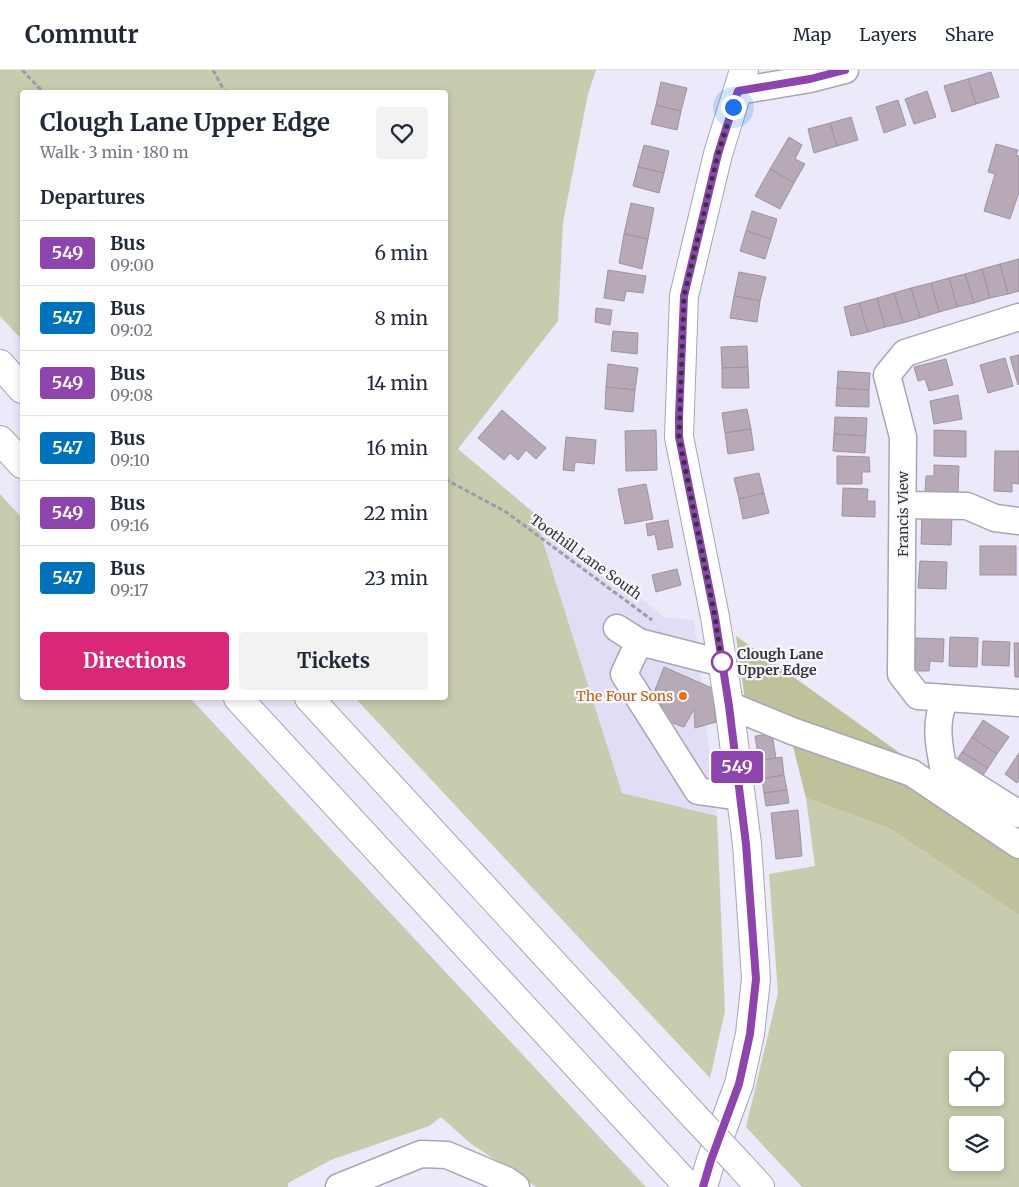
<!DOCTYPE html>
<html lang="en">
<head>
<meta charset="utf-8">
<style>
	:root { --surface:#fff; --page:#f2f2f3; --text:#1f2937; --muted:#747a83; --line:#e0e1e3; --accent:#db2777 }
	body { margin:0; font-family:Merriweather,serif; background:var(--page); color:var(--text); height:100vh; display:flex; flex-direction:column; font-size:19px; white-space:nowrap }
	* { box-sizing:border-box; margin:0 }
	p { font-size:16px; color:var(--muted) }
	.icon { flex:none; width:28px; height:28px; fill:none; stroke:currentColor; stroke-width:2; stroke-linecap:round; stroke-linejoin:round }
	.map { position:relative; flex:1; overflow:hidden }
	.details { position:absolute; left:20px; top:20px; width:428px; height:610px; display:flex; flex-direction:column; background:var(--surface); border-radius:5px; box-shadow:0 2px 8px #0003 }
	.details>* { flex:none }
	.badge { padding:0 10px; border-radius:4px; font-size:18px; line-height:32px }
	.controls { position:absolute; left:949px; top:981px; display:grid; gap:10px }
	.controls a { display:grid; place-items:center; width:55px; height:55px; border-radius:5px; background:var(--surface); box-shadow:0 2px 8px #0003; font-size:25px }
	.you { position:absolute; width:25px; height:25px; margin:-12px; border:4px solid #fff; border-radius:50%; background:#1a73e8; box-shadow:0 0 0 8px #1a73e833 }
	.map>.badge { position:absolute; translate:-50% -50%; box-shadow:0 0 0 2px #fff }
	h2 { padding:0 20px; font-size:19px; line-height:45px }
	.round { display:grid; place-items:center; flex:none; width:52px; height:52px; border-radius:5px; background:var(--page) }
	.overview { display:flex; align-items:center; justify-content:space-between; height:85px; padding:0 20px }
	h1 { font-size:24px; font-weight:700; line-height:38px }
	.action { display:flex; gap:10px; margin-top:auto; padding:10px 20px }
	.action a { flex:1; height:58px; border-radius:5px; background:var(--accent); color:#fff; font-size:20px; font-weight:700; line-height:58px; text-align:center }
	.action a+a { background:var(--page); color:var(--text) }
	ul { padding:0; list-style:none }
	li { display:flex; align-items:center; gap:15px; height:65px; padding:0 20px; border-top:1px solid var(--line) }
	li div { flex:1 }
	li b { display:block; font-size:19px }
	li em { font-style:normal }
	li .badge { min-width:55px; font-weight:700; text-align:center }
	header { display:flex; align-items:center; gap:30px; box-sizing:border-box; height:70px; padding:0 25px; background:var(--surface); border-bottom:1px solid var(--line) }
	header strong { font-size:24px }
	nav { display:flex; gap:28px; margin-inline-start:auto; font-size:18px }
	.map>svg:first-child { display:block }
</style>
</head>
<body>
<header>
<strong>Commutr</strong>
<nav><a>Map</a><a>Layers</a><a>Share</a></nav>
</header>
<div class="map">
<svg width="1019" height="1117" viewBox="0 0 1019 1117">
	<rect width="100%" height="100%" fill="#ebe9fa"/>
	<path fill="#e0ddf4" d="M534,443L664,547L694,550L717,746L622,723Z"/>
	<g fill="#c9cbaf" fill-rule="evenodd">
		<path d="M0,0H596L588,24L563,152L558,251L458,379L534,443L622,723L717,746L725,941L710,1008L355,628H445V22H22V270L0,246Z"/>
		<path d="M0,424L22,448V628H190L646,1117H536L470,1073L441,1047L429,1056L331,1090L288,1113V1117H0Z"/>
		<path d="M806,728L889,758L1019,845V1117H802L746,1057L778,923L769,804L815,796ZM958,990H995V1028H958ZM958,1055H995V1092H958Z"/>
	</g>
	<g fill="#bfc19b">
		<path d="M736,566L925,701L746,637Z"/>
		<path d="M792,672L909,715L1019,790V845L889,758L806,728Z"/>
	</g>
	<g fill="#b7aab6" stroke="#9f939e">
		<path d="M991,2L999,27L976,34L968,9Z"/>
		<path d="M968,9L976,34L952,42L944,16Z"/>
		<path d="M661,12L687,18L681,41L656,35Z"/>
		<path d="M927,21L936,47L914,54L905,29Z"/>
		<path d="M898,30L906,55L884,63L876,37Z"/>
		<path d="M656,35L681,41L677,60L651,54Z"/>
		<path d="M851,47L858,70L837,76L830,53Z"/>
		<path d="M830,53L837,76L814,83L808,59Z"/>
		<path d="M789,67L802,75L795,89L805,94L794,113L770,99Z"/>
		<path d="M996,74L1018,80L1016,85L1019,86V122L1010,149L984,141L995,104L988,102Z"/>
		<path d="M644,75L669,81L664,103L638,97Z"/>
		<path d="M638,97L664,103L659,123L633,116Z"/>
		<path d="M770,99L794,113L780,139L755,126Z"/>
		<path d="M631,133L654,138L648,169L624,164Z"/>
		<path d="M752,141L777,149L771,169L746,161Z"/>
		<path d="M746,161L771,169L765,189L740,181Z"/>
		<path d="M624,164L648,169L642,199L619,193Z"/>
		<path d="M1019,189V221L1008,224L1000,194Z"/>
		<path d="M1000,194L1008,224L990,228L982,199Z"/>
		<path d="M982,199L990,228L974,233L965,204Z"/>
		<path d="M608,200L646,206L643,223L626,221L624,231L604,228Z"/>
		<path d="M739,202L766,207L760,231L734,226Z"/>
		<path d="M965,204L974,233L957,237L949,208Z"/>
		<path d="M949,208L957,237L939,242L931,213Z"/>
		<path d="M931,213L939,242L920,248L911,218Z"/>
		<path d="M911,218L920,248L903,253L894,223Z"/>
		<path d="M894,223L903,253L885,257L877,228Z"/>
		<path d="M734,226L760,231L757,252L730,248Z"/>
		<path d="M877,228L885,257L868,262L859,233Z"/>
		<path d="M859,233L868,262L851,266L844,237Z"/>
		<path d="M596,238L612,240L610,255L595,252Z"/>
		<path d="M613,261L638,263L637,284L611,281Z"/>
		<path d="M747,276L748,297L722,298L721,277Z"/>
		<path d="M1019,285V314L1018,315L1010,287Z"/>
		<path d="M1005,288L1013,316L988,323L980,295Z"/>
		<path d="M946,289L953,315L929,321L925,309L918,311L914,297Z"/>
		<path d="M608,294L638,298L635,320L606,317Z"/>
		<path d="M748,297L749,318H722V298Z"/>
		<path d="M838,301L870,303L869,320L837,318Z"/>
		<path d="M606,317L635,320L633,342L605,339Z"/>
		<path d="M837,318L869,320V337L836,336Z"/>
		<path d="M958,325L962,349L934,354L930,331Z"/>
		<path d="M747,339L751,359L725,363L722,343Z"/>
		<path d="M502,340L546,378L536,389L526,380L518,390L510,383L504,390L478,368Z"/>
		<path d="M835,347L867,348L866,366L834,364Z"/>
		<path d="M751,359L754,380L728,384L725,363Z"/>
		<path d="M656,360L657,400L626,401L625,361Z"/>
		<path d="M934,360L966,361V387L934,386Z"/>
		<path d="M834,364L866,366L865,383L833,381Z"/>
		<path d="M566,367L596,370L594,394L575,392L574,401L563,400Z"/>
		<path d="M995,381H1019V414L1012,413V422L994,421Z"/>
		<path d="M837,386L869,387L870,402H862V414H837Z"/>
		<path d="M934,395L959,396L958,423L925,422L926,406H934Z"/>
		<path d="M759,403L764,423L739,429L734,408Z"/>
		<path d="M646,414L653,449L625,454L618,419Z"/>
		<path d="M843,418L868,419L867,431H875V447L842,446Z"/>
		<path d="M764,423L769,443L743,449L739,429Z"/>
		<path d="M922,443L952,445L951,475L921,474Z"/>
		<path d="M668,450L673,477L658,480L655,464L648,466L646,454Z"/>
		<rect x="980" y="476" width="36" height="29"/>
		<path d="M920,491L947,492L946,519L918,518Z"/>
		<path d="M677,499L681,515L656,522L652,505Z"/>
		<path d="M950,567L978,568L977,597L949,596Z"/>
		<path d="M916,568L944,569L943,592L930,591L929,601H915Z"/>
		<path d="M983,571L1010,572L1009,596L982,595Z"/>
		<path d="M1014,573H1019V607H1015Z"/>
		<path d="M664,597L712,618L716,652L695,658L694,639L684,657L658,648L662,635L650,633Z"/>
		<path d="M983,650L1009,667L997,684L972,667Z"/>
		<path d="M772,664L776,688L759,691L755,666Z"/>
		<path d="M972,667L997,684L988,698L962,682Z"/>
		<path d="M962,682L988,698L979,711L953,695Z"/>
		<path d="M1019,683V710L1017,713L1005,704Z"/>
		<path d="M782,687L784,705L762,709L759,691Z"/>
		<path d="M784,705L787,720L764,723L762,709Z"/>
		<path d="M787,720L789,733L766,736L764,723Z"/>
		<path d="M798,740L802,786L776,789L771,743Z"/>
	</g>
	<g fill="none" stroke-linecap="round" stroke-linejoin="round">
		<defs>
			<g id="minor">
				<path d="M738,21L810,9L845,0"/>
				<path d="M1019,247L905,283L887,305L903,367L901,604L918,626L1019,633"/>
				<path d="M903,435L967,436L995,448L1019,451"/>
				<path d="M617,558L639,572"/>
				<path d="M722,593L639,572L624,604L698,721L740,727"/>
				<path d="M945,628C935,652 938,671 943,696L1019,744"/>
				<path d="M729,635L792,661L912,703L1019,775"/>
				<path d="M339,1117L421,1084L447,1085L506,1110L516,1117"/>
			</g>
			<path id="major" d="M703,1117L711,1090L739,1014L750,964L756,909L747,774L729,635L715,547L679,367L684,226L718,84L744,0"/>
			<g id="highway">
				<path d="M0,294L22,319"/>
				<path d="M0,370L22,394"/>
				<path d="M238,628L689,1117"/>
				<path d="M309,628L694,1046"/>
				<path d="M740,1095L760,1117"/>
			</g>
		</defs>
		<use href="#minor" stroke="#a8a6b5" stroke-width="29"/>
		<use href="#major" stroke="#a8a6b5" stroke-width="30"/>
		<use href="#highway" stroke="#a8a6b5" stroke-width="30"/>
		<g stroke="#9d9ca8" stroke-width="3" stroke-dasharray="5 2.5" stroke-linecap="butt">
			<path d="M22,0L43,22"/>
			<path d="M213,0L225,22"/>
			<path d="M445,409L506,442L652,550"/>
		</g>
		<use href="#minor" stroke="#fff" stroke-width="26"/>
		<use href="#major" stroke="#fff" stroke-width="28"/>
		<use href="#highway" stroke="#fff" stroke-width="28"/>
		<defs>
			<path id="highway-bridge" d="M694,1046L740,1095"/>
		</defs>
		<use href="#highway-bridge" stroke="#a8a6b5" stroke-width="30" stroke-linecap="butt"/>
		<use href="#highway-bridge" stroke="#fff" stroke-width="28"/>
	</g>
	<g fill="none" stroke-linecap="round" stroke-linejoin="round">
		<defs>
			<path id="line" d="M703,1117L711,1090L739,1014L750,964L756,909L746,774L729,636L715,547L679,367V347L684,226L718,84L738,21L810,9L845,0"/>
		</defs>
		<use href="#line" stroke="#fff" stroke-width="11"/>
		<use href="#line" stroke="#8e44ad" stroke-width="8"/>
		<path stroke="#35343a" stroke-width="5" stroke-dasharray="0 9" d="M722,592V594L715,547L679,367L684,226L718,84L733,37"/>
	</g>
	<circle fill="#fff" stroke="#8e44ad" stroke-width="2.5" cx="722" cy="592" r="10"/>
	<circle fill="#e8710a" stroke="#f9f8ff" stroke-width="2" cx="683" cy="626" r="5"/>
	<g text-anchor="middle" stroke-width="4.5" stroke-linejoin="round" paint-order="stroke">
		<g font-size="14" fill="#35343a" stroke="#f9f8ff">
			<text transform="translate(903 444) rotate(-90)" y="5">Francis View</text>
			<text transform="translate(586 487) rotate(36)" y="5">Toothill Lane South</text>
		</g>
		<g font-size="14" font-weight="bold" fill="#35343a" stroke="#f9f8ff" text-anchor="start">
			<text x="737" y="589">Clough Lane<tspan x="737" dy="16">Upper Edge</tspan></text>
		</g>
		<g font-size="14" fill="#c56008" stroke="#f9f8ff" text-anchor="end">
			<text x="673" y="631">The Four Sons</text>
		</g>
	</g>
</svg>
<div class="controls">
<a><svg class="icon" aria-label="locate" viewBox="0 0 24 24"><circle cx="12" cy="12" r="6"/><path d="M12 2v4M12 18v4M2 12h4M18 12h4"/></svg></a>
<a><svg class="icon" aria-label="layers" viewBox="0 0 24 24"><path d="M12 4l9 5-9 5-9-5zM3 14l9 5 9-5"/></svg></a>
</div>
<div class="you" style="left:733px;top:37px"></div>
<b class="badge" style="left:737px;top:697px;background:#8e44ad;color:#fff">549</b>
<section class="details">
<div class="overview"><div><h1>Clough Lane Upper Edge</h1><p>Walk · 3 min · 180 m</p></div><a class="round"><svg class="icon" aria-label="heart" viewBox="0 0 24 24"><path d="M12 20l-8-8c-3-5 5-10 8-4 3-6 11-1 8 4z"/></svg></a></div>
<h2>Departures</h2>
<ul>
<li><span class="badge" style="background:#8e44ad;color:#fff">549</span><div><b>Bus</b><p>09:00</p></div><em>6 min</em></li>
<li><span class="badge" style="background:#0072bc;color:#fff">547</span><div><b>Bus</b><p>09:02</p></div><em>8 min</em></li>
<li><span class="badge" style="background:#8e44ad;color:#fff">549</span><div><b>Bus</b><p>09:08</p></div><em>14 min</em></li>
<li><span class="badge" style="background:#0072bc;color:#fff">547</span><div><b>Bus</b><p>09:10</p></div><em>16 min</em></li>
<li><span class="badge" style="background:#8e44ad;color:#fff">549</span><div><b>Bus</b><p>09:16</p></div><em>22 min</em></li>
<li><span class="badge" style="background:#0072bc;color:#fff">547</span><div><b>Bus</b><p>09:17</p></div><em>23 min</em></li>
</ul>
<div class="action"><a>Directions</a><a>Tickets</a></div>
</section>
</div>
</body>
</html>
